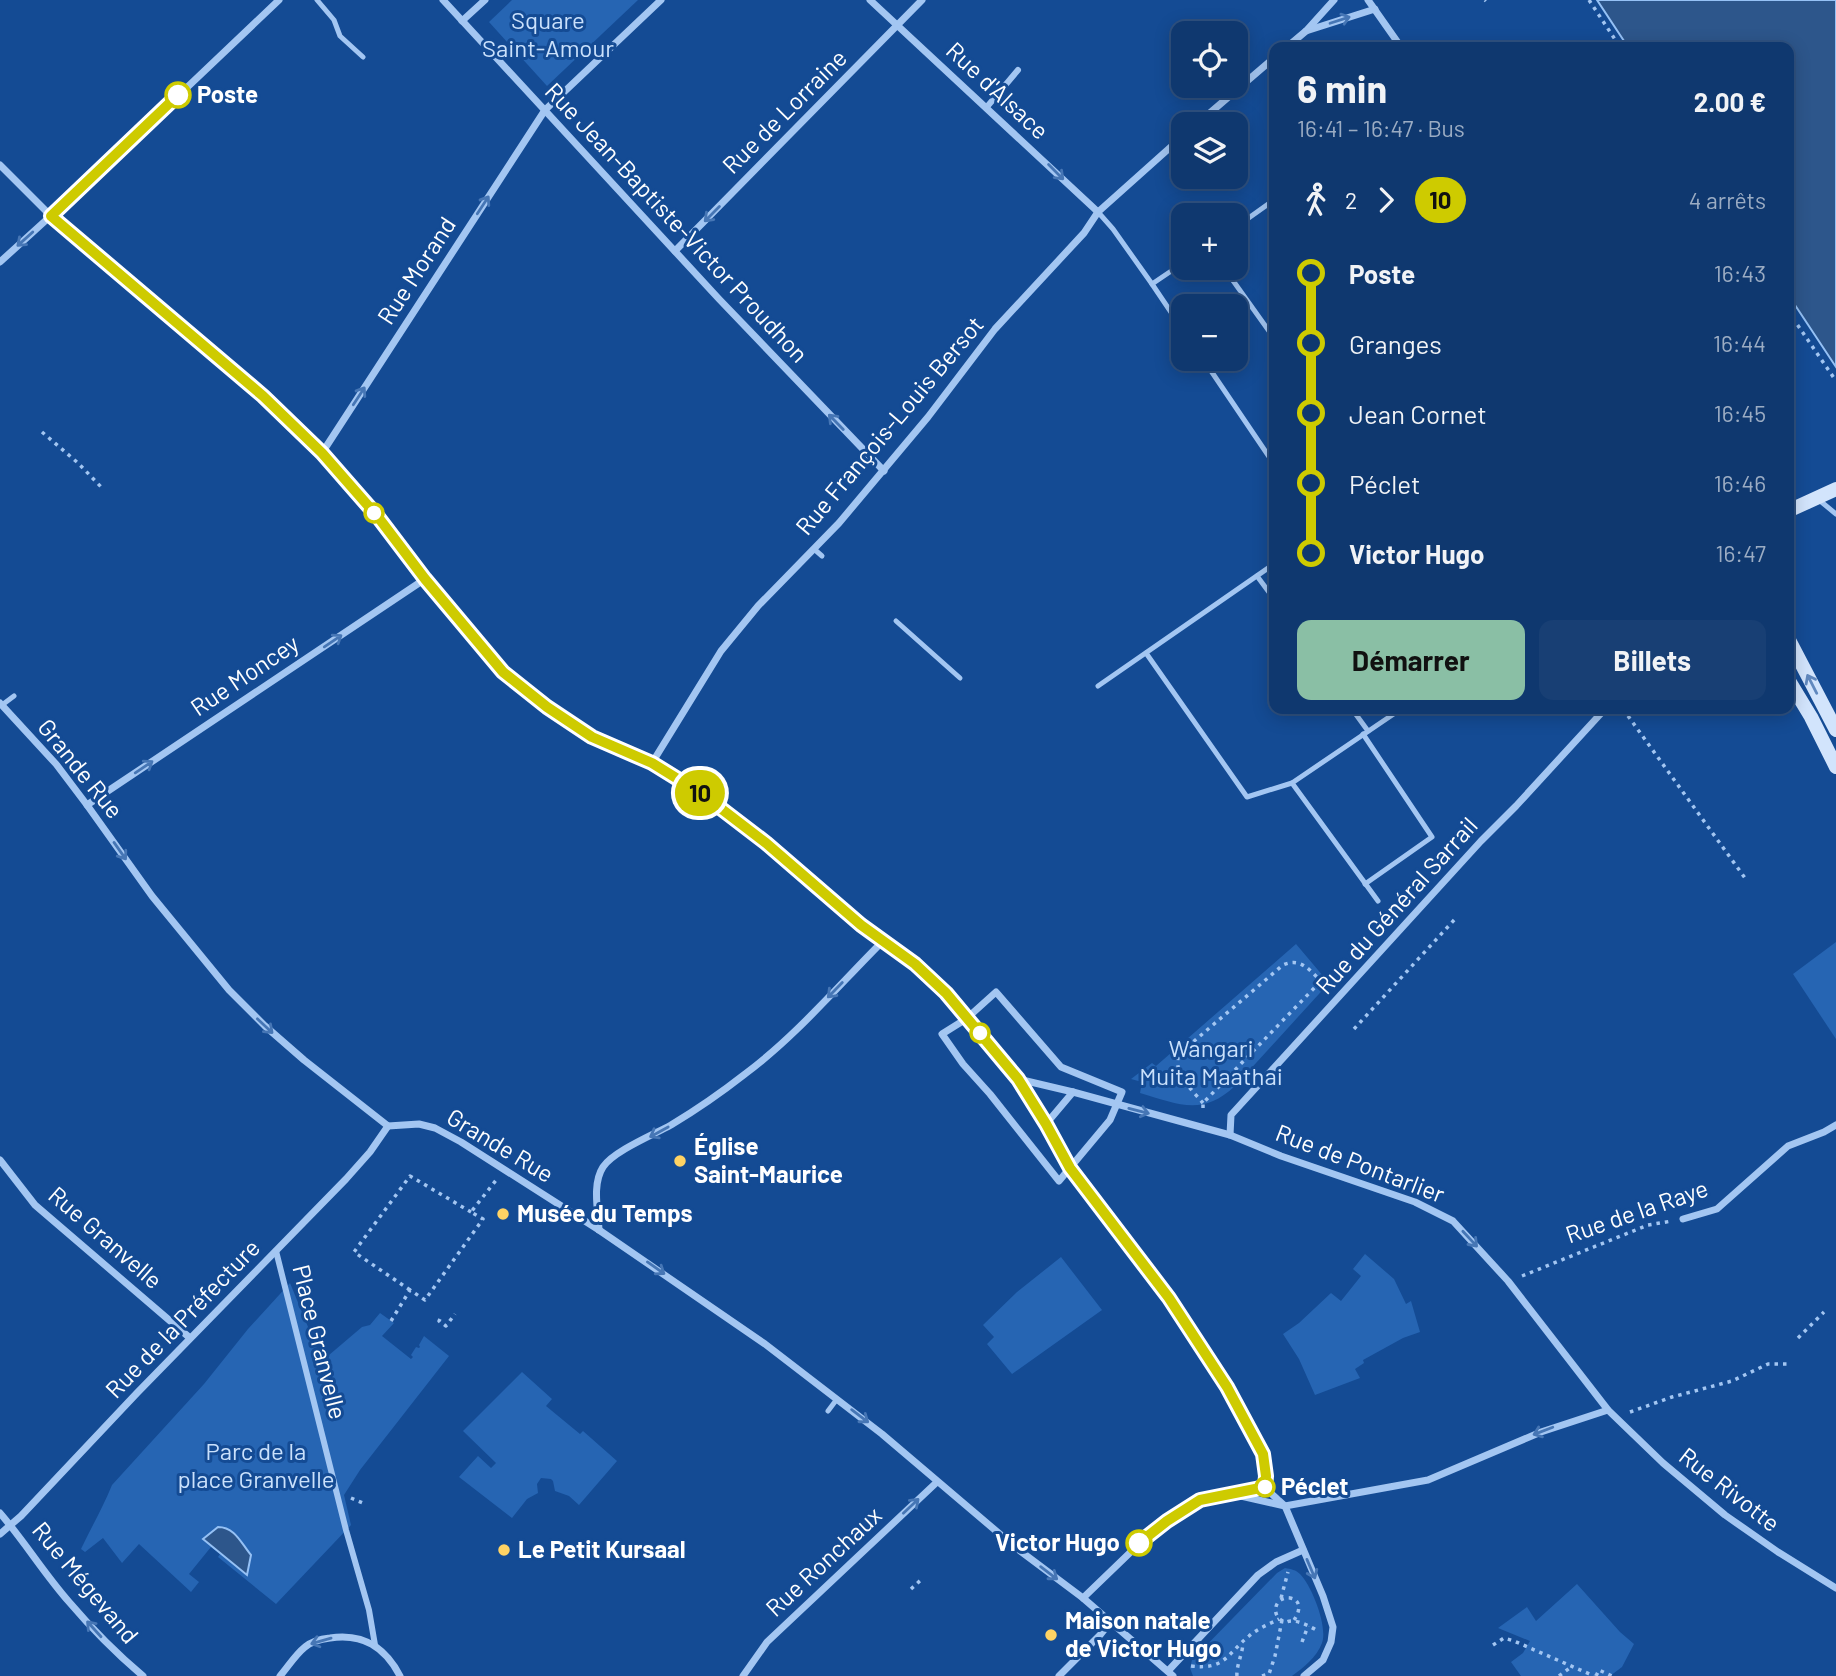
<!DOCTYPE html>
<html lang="fr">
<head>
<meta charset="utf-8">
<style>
	:root { --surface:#0f386f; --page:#183f74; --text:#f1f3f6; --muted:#9bacc3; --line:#2f5282; --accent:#8abfa5 }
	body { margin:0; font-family:Barlow,sans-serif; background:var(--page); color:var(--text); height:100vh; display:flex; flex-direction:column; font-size:26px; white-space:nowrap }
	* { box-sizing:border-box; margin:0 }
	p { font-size:23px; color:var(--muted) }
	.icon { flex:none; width:38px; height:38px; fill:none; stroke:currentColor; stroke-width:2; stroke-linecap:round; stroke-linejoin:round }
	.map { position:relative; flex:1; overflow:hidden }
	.side { position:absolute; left:1269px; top:42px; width:525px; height:672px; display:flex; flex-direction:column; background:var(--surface); border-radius:14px; box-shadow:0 4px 18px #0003,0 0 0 2px var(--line) }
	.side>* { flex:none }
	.badge { padding:0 14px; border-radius:23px; font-size:24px; line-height:46px }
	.tools { position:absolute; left:1171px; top:21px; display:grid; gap:14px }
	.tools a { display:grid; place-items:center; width:77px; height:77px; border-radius:14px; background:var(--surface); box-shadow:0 4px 18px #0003,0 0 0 2px var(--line); font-size:35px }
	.map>.badge { position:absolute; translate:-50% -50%; box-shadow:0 0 0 4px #fff }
	.legs { display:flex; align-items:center; gap:10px; height:77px; padding:0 28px; font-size:23px }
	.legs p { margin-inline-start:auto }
	.overview { display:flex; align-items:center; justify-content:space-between; height:119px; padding:0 28px }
	h1 { font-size:38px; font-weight:700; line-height:52px }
	.action { display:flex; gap:14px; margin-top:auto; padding:14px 28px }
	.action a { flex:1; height:80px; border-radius:14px; background:var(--accent); color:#111; font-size:28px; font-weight:700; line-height:80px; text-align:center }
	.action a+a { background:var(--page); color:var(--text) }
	ul { padding:0 28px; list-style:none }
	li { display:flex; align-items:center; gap:24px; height:70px; font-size:26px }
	li i { display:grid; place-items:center; width:10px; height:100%; margin:0 9px; background:currentColor }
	li i::after { content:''; width:18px; height:18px; margin:-9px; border:5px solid; border-radius:50%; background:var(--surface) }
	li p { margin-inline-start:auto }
	li:first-child i { background:linear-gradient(#0000 50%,currentColor 0) }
	li:last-child i { background:linear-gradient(currentColor 50%,#0000 0) }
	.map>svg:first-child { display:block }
</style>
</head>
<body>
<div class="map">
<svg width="1836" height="1676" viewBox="0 0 1836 1676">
	<rect width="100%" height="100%" fill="#144b94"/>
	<g fill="#2665b3">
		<path d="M512,0H638L547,86L489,22Z"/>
		<path d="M1836,942V1039L1793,974Z"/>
		<path d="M1296,944L1329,983L1235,1086C1202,1117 1178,1104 1140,1093L1142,1082L1131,1079L1152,1063L1156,1066Z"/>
		<path d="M1365,1254L1394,1279L1406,1304L1411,1301L1420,1332L1403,1338L1363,1360L1364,1363L1355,1369L1360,1378L1315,1395L1299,1359L1283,1334L1299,1323L1331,1293L1341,1301L1361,1276L1353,1269Z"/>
		<path d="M1061,1257L1102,1310L1012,1374L987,1344L994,1337L983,1325L1017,1292Z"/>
		<path d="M290,1283L322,1361L362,1327L370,1325L380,1313L394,1323L382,1336L411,1359L413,1357L411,1355L416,1347L419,1348L420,1347L419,1345L424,1336L449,1356L360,1470L344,1495L351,1525L276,1604L218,1557L220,1554L211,1547L189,1574L199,1582L191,1592L139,1544L122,1563L103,1538L85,1552L81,1549C91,1528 103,1507 112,1485L204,1384L248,1329Z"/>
		<path d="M522,1372L552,1399L546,1406L580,1434L583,1431L617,1461L579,1505L569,1496L555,1491L553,1481L551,1479L541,1478L537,1484L538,1493L527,1499L512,1518L459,1477L478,1456L491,1468L496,1463L463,1431Z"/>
		<path d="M1285,1568C1291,1569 1296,1570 1300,1574C1312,1586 1328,1627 1322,1643C1317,1657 1303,1668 1292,1676H1193L1190,1668L1192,1660L1277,1573Z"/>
		<path d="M1577,1584L1620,1632L1634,1644L1622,1667L1610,1676H1521L1511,1662L1523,1653L1530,1641L1498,1628L1527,1607L1536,1621Z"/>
	</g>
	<g fill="#2d568b" stroke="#95c1f5" stroke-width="2">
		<path d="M1597,0H1836V367L1789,296L1788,47H1628Z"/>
		<path d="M218,1527C235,1527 241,1543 251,1555L247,1575L203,1539Z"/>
	</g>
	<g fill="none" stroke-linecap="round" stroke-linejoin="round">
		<g stroke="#a3c6f2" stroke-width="3.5" stroke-dasharray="3.5 5" stroke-linecap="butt">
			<path d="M1485,0L1486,1"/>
			<path d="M1589,0L1620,47"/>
			<path d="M1788,311L1836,381"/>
			<path d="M42,432L78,463L104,490"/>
			<path d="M1623,709L1745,878"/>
			<path d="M1354,1029L1455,919"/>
			<path d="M1203,1103C1192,1090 1172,1072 1179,1054L1283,965C1301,957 1309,970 1321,981"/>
			<path d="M1203,1108V1103L1321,981L1328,988"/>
			<path d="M1522,1276L1648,1225L1672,1221"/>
			<path d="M410,1290L354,1252L410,1176L471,1212"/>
			<path d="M440,1319L439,1321L446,1326L455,1314"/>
			<path d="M391,1321L410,1290L425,1300L483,1219L471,1212L497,1179"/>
			<path d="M1798,1338L1824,1312"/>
			<path d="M1630,1412L1672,1397L1732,1381L1768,1364H1791"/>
			<path d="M351,1498L365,1504"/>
			<path d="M911,1589L923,1578"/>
			<path d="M1281,1598L1288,1572"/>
			<path d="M1294,1620C1299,1614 1303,1600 1290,1598C1277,1596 1270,1612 1281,1620C1288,1624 1285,1621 1292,1621C1300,1621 1311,1627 1318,1631"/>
			<path d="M1302,1642L1308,1626"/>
			<path d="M1493,1645L1504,1638L1514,1641L1594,1676"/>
			<path d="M1191,1666C1225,1670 1226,1655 1249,1636C1257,1629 1269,1624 1279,1619"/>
			<path d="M1237,1676C1236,1667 1242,1655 1243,1644"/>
			<path d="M1262,1676L1269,1674L1275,1656L1282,1620"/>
			<path d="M1559,1676L1571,1667"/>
			<path d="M1596,1676L1599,1670L1612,1676"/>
		</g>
		<g stroke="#a3c6f2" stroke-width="5">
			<path d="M317,0L334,20L340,36L363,57"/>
			<path d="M1098,212L1113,229L1152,284L1183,263"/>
			<path d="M1236,227L1274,200"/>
			<path d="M1224,268L1274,338"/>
			<path d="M1152,284L1183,330"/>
			<path d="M1203,359L1274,464"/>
			<path d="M1819,500L1836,514"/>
			<path d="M814,549L822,556"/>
			<path d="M1257,576L1274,599"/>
			<path d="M896,621L960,678"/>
			<path d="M1146,653L1247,797L1292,783"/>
			<path d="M1098,686L1274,564"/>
			<path d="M2,705L14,696"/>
			<path d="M1352,709L1368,731"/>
			<path d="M1363,734L1432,837L1365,884"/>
			<path d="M1378,901L1292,783L1401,709"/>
			<path d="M828,1411L837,1399"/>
		</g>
		<g stroke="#a3c6f2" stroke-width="6">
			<path d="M986,108L1018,70"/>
			<path d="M276,1251L346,1530L369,1610L375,1645"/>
		</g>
		<g stroke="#a3c6f2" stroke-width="7">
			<path d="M443,0L719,299L884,471"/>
			<path d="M870,0L1098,212"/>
			<path d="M1368,0L1401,47"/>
			<path d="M462,21L485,0"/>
			<path d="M1306,31L1375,9"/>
			<path d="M1287,47L1306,31L1334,0"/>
			<path d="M1197,124L1274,58"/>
			<path d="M0,165L51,216L263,396L322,453L378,517L425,579L503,672L547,707L592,737L652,763L702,794L766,843L861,925L915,965L946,993L1018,1079L1046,1124L1070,1168L1182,1317L1227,1387L1263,1454L1266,1476L1264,1487"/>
			<path d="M675,251L922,0"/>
			<path d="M0,262L77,192L279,0"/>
			<path d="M322,453L545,110L661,0"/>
			<path d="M0,703L56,764L87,805L152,896L229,990L265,1026L304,1060L388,1126L419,1124L435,1128L461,1142L599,1230L765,1344L882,1434L1015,1547L1083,1598L1173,1676"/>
			<path d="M652,763L721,651L758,606L839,523L928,417L995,329L1084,233L1098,212L1183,136"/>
			<path d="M87,805L425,579"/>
			<path d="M996,992L1061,1067L1122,1092L1110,1120L1059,1181L990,1094L963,1064L942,1034L966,1019Z"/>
			<path d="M1018,1079L1073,1092L1230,1135L1281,1156L1415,1202L1453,1221L1508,1281L1608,1410L1663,1463L1725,1515L1778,1552L1836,1588"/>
			<path d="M1046,1124L1073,1092"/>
			<path d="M1230,1135L1231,1115L1481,841L1516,806L1605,709"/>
			<path d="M0,1160L35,1205L190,1338"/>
			<path d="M1683,1219L1717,1209L1788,1146L1824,1132L1836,1125"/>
			<path d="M599,1230C598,1210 592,1184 603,1167C614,1151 653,1135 671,1125C696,1110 722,1092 745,1074C796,1036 838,986 883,941"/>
			<path d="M1264,1487L1285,1506L1323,1596L1333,1627L1331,1642L1323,1660L1304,1676"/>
			<path d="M1232,1494L1285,1506L1428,1480L1541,1432L1608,1410"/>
			<path d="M0,1513C25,1542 45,1575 70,1603C93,1630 117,1654 143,1676"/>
			<path d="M0,1534L21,1516L137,1393L346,1179L370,1152L388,1126"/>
			<path d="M1083,1598L1139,1544L1167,1521L1200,1500L1264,1487"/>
			<path d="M1168,1671L1258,1575L1276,1562L1303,1550"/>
			<path d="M280,1676C288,1667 295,1655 305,1647C312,1641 321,1639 330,1638C363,1633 385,1647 400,1676"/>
			<path d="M743,1676L767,1642L937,1482"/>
			<path d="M1059,1676L1100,1635L1111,1621"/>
		</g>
		<g stroke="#d2e4fc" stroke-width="14">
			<path d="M1788,511L1836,489"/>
			<path d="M1788,638L1836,730"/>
			<path d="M1788,679L1811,717L1836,767"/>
		</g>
	</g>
	<defs><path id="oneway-shaft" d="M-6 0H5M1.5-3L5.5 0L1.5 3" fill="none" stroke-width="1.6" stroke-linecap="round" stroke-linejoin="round" transform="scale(1.75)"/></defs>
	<g stroke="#4676b5">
		<use href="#oneway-shaft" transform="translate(1340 20) rotate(-18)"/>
		<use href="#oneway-shaft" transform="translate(1056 172) rotate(45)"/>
		<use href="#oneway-shaft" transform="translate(483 205) rotate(-57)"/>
		<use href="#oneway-shaft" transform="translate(712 214) rotate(135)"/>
		<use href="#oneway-shaft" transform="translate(25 239) rotate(138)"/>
		<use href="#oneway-shaft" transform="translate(359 396) rotate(-57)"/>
		<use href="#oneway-shaft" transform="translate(836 422) rotate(-134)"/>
		<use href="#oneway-shaft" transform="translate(333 641) rotate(-34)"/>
		<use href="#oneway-shaft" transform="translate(144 767) rotate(-34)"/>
		<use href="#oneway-shaft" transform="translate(120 851) rotate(55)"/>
		<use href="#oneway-shaft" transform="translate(835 990) rotate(134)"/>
		<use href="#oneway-shaft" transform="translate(265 1026) rotate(43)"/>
		<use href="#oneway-shaft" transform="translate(1139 1111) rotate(14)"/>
		<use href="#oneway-shaft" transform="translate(659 1132) rotate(151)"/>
		<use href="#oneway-shaft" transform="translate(1470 1239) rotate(47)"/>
		<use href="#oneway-shaft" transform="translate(656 1268) rotate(35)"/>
		<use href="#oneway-shaft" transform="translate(860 1416) rotate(37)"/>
		<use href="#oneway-shaft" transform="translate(1543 1431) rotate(159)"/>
		<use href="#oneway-shaft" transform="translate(911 1506) rotate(-43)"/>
		<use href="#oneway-shaft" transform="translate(1311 1569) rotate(67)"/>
		<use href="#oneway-shaft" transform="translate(1049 1573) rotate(37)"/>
		<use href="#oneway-shaft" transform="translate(94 1629) rotate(-132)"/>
		<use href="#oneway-shaft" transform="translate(321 1641) rotate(164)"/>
	</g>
	<use stroke="#6088be" href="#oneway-shaft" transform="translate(1812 684) rotate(-117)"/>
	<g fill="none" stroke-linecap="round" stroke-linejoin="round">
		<defs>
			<path id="line-1" d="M178,95L51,216L263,396L322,453L378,517L425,579L503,672L547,707L592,737L652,763L702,794L766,843L861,925L915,964L946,993L1018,1079L1046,1124L1070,1168L1169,1298L1212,1364L1227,1387L1263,1454L1266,1476L1265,1487L1200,1500L1167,1521L1139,1543"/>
		</defs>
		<use href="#line-1" stroke="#fff" stroke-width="16"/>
		<use href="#line-1" stroke="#cecb00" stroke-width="10"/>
	</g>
	<g fill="#fff" stroke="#cecb00" stroke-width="3.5">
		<circle cx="178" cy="95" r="12"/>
		<circle cx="374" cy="513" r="9"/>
		<circle cx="980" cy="1033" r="9"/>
		<circle cx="1265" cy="1487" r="9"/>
		<circle cx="1139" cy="1543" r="12"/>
	</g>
	<g fill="#ffd364" stroke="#144b94" stroke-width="2.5">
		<circle cx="680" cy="1161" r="7"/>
		<circle cx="503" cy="1214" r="7"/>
		<circle cx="504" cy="1550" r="7"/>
		<circle cx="1051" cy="1635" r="7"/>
	</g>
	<g text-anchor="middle" stroke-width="6" stroke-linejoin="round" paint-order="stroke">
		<g font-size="24" fill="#cae1fc" stroke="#144b94">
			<text x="548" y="29">Square<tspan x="548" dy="28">Saint-Amour</tspan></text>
			<text x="1211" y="1057">Wangari<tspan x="1211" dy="28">Muita Maathai</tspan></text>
			<text x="256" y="1460">Parc de la<tspan x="256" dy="28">place Granvelle</tspan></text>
		</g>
		<g font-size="24" fill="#fff" stroke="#144b94">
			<text transform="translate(997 91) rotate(43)" y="8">Rue d'Alsace</text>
			<text transform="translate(785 112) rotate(-45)" y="8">Rue de Lorraine</text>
			<text transform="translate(676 223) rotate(47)" y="8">Rue Jean-Baptiste-Victor Proudhon</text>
			<text transform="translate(417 271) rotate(-57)" y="8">Rue Morand</text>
			<text transform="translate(890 426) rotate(-50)" y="8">Rue François-Louis Bersot</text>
			<text transform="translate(245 676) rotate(-34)" y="8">Rue Moncey</text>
			<text transform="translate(80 769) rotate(51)" y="8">Grande Rue</text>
			<text transform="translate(1397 906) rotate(-48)" y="8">Rue du Général Sarrail</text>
			<text transform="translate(500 1146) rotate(31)" y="8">Grande Rue</text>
			<text transform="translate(1360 1164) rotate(21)" y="8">Rue de Pontarlier</text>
			<text transform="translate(1637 1212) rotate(-19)" y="8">Rue de la Raye</text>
			<text transform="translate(105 1238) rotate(41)" y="8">Rue Granvelle</text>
			<text transform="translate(183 1319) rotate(-46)" y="8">Rue de la Préfecture</text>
			<text transform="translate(319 1342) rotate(76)" y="8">Place Granvelle</text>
			<text transform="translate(1729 1490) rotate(38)" y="8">Rue Rivotte</text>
			<text transform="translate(824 1562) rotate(-43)" y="8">Rue Ronchaux</text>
			<text transform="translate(85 1583) rotate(50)" y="8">Rue Mégevand</text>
		</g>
		<g font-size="24" font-weight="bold" fill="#fff" stroke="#144b94" text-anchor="start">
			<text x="197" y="103">Poste</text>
			<text x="1281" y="1495">Péclet</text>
			<text x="1120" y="1551" text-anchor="end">Victor Hugo</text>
		</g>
		<g font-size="24" font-weight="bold" fill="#fff" stroke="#144b94" text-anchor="start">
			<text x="694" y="1155">Église<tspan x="694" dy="28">Saint-Maurice</tspan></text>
			<text x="517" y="1222">Musée du Temps</text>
			<text x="518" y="1558">Le Petit Kursaal</text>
			<text x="1065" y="1629">Maison natale<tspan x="1065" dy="28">de Victor Hugo</tspan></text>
		</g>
	</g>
</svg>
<div class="tools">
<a><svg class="icon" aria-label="locate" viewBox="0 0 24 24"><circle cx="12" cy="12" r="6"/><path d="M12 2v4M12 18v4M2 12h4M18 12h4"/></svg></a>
<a><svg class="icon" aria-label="layers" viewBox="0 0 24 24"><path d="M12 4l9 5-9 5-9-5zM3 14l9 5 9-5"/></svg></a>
<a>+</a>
<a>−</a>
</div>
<b class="badge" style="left:700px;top:793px;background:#cecb00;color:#111">10</b>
<section class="side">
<div class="overview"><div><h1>6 min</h1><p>16:41 – 16:47 · Bus</p></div><b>2.00 €</b></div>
<div class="legs"><svg class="icon" aria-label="walk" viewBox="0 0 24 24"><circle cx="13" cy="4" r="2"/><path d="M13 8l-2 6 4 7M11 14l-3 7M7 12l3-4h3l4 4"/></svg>2<svg class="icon" aria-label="forward" viewBox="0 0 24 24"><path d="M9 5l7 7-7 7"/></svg><b class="badge" style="background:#cecb00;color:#111">10</b><p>4 arrêts</p></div>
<ul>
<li><i style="color:#cecb00"></i><b>Poste</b><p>16:43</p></li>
<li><i style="color:#cecb00"></i><span>Granges</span><p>16:44</p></li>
<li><i style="color:#cecb00"></i><span>Jean Cornet</span><p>16:45</p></li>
<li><i style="color:#cecb00"></i><span>Péclet</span><p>16:46</p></li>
<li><i style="color:#cecb00"></i><b>Victor Hugo</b><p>16:47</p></li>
</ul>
<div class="action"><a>Démarrer</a><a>Billets</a></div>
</section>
</div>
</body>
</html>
